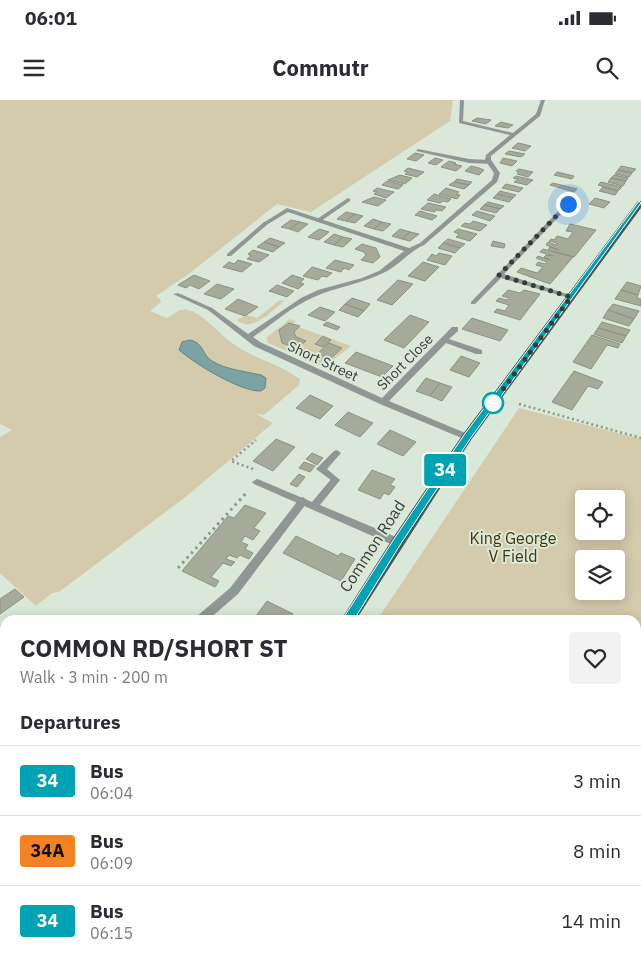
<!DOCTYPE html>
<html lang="en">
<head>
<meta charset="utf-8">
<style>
	:root { --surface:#fff; --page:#f2f2f3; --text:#2b2b33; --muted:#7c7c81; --line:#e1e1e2 }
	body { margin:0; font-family:"IBM Plex Sans",sans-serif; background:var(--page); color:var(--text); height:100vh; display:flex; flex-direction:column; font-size:19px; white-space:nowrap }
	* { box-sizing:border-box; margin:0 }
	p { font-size:16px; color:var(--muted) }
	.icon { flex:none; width:28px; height:28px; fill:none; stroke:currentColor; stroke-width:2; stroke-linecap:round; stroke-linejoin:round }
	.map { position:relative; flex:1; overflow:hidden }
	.details { position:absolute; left:0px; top:515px; width:641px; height:351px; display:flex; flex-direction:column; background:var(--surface); border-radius:15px 15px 0 0; box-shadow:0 2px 12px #0003 }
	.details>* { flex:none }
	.badge { padding:0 10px; border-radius:4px; font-size:18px; line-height:32px }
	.fabs { position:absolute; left:575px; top:390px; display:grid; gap:10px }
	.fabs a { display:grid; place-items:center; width:50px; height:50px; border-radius:5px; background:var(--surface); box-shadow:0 2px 12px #0003; font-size:25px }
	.you { position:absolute; width:25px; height:25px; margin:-12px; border:4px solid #fff; border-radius:50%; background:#1a73e8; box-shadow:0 0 0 8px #1a73e833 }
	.map>.badge { position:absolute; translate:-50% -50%; box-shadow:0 0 0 2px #fff }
	h2 { padding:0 20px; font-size:19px; line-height:45px }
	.round { display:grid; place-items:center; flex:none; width:52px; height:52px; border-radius:5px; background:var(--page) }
	.summary { display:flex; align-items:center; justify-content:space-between; height:85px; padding:0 20px }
	h1 { font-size:24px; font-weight:700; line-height:38px }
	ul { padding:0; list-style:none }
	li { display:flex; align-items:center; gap:15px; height:70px; padding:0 20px; border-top:1px solid var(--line) }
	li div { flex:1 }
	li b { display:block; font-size:19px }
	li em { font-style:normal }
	li .badge { min-width:55px; font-weight:700; text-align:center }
	.status { display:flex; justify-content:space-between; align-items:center; height:35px; padding:0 25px; background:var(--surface); direction:ltr }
	.status svg { height:14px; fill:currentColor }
	header { display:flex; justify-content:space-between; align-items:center; height:65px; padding:0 20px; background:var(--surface); font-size:22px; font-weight:700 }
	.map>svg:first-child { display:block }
</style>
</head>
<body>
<div class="status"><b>06:01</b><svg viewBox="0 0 49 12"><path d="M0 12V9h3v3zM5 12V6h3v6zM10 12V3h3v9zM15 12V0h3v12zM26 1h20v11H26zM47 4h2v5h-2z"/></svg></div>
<header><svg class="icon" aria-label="menu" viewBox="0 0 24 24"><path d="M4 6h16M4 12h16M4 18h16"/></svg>Commutr<svg class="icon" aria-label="search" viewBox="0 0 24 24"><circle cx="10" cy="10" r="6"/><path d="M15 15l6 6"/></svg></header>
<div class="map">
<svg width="641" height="866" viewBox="0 0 641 866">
	<rect width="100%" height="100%" fill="#d9e8d9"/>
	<g fill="#d4caac" fill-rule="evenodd">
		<path d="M0,0H453L450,21L311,112L277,104L190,173L156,196L160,199L161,202L150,211L167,218C174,214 180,208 188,210C204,214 221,236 235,245C255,259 280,264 300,279L299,285L264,315L256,314L273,323L188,395L59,492L52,493L36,506L0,473V337L12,330L0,324Z"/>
		<path d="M280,200L285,201C271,210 253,234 237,220L247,215L257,218Z"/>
		<path d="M290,219L296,221L289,227L293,225L351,246L324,267L268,243L266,238Z"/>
		<path d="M519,308L641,339V827L636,823V520H377ZM584,399H616V431H584ZM584,459H616V491H584Z"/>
		<path d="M193,861H287L288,866H191Z"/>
		<path d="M319,861H428L424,866H323Z"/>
		<path d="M516,861H599L604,866H520Z"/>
	</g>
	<path fill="#7ca3a3" stroke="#678482" d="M190,240C204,243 202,255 212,261C227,270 244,271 261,275L266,278L265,288L261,291C241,292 195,264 179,250L182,242Z"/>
	<g fill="#a6aa98" stroke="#8d9280">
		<path d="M477,18L491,20L486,24L472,21Z"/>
		<path d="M501,22L513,25L508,28L495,26Z"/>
		<path d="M518,43L531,46L525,51L512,48Z"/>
		<path d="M509,51L525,54L521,57L505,54Z"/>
		<path d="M415,53L424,55L416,61L407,59Z"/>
		<path d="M435,58L443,60L436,65L428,63Z"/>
		<path d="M503,58L517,61L512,66L500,63Z"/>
		<path d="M449,61L456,63L454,64L462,66L456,71L441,67Z"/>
		<path d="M471,66L479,68L484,70L479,75L465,71Z"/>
		<path d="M621,66L636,69L632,73L618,70Z"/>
		<path d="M408,68L424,72L417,77L405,74L408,72L404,71Z"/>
		<path d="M519,69L533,72L528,77L517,74L519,72L516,71Z"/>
		<path d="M618,70L632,73L629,77L615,74Z"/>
		<path d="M557,72L574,76L572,79L554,75Z"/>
		<path d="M400,75L412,78L405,84L388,80Z"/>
		<path d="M614,75L628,78L626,81L611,78Z"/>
		<path d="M516,76L533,80L527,85L514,82L518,79L513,78Z"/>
		<path d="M611,78L626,81L623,86L608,82Z"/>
		<path d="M457,79L472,82L469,85L454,82Z"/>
		<path d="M387,81L403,85L398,89L382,85Z"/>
		<path d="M454,82L469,85L464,89L449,85Z"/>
		<path d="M601,82L622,87L618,91L598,85Z"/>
		<path d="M553,83L577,89L574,92L550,85Z"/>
		<path d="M506,84L523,88L519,92L502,88Z"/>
		<path d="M603,87L618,91L615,95L599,91Z"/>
		<path d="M377,88L394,92L386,98L374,94L377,92L373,91Z"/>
		<path d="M446,88L459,92L456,94L460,95L457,99L439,94Z"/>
		<path d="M500,91L516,95L513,98L497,94Z"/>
		<path d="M434,94L451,99L448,102L443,101L440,103L427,100Z"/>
		<path d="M497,94L513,98L509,102L493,98Z"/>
		<path d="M374,97L386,100L378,106L362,102Z"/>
		<path d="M595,98L610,102L604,108L589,104Z"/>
		<path d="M488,102L504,106L500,109L484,105Z"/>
		<path d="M428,103L446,107L442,111L437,110L434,112L421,109Z"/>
		<path d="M484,105L500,109L496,113L480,109Z"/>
		<path d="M420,111L437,116L432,120L415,115Z"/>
		<path d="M477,111L495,116L490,121L472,115Z"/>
		<path d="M346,112L355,114L346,121L337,119Z"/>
		<path d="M355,114L363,116L355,123L346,121Z"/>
		<path d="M373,119L382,122L374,129L364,126Z"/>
		<path d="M291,120L300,122L290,129L281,127Z"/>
		<path d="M473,121L487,125L480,131L461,126L465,123L470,124Z"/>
		<path d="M300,122L308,124L298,132L290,129Z"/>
		<path d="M382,122L391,124L383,131L374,129Z"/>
		<path d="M570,124L596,130L574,157L548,150L550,147L559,150L546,145L548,142L556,145L557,143L549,141L551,139L554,140L557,136L568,139L573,132L566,131Z"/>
		<path d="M319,129L329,132L319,140L308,137Z"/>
		<path d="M400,129L410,132L402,139L392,136Z"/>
		<path d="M458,129L477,134L470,141L456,137L459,134L454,132Z"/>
		<path d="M410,132L419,134L410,141L402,139Z"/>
		<path d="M334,134L343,137L334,145L324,142Z"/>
		<path d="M343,137L352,139L343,147L334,145Z"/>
		<path d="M270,138L285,143L279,147L264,142Z"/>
		<path d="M448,139L465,144L460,148L443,143Z"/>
		<path d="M493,141L505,144L504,148L491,146Z"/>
		<path d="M264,142L279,147L273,152L257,147Z"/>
		<path d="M443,143L460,148L455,153L438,148Z"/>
		<path d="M362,144L376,148L380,157L373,163L361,160L366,155L364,152L355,149Z"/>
		<path d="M543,149L573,157L550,184L517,172L521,168L537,173L543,167L536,165L538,162L545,164L547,162L536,158L538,156L550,160L544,157L546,155L553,156L540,152Z"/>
		<path d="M253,150L269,155L259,162L247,159L251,156L248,154Z"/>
		<path d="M439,153L452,156L445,165L427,160L432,154L436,156Z"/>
		<path d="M238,160L252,164L242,172L223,167L229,162L234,164Z"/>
		<path d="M335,160L354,165L349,170L344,168L341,172L326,168Z"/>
		<path d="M423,162L439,167L425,181L408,176Z"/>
		<path d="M312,167L332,173L327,177L322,176L318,180L303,176Z"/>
		<path d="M194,175L210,181L199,189L190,185L186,188L178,185Z"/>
		<path d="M292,175L304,179L300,183L304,184L298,189L282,183Z"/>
		<path d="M398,180L413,184L392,205L377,200Z"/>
		<path d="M627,182L641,186L638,195L621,190Z"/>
		<path d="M217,184L234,189L221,199L204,194Z"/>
		<path d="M277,185L294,191L287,197L269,191Z"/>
		<path d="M508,190L520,193L524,190L540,194L520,220L494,212L497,209L505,211L509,205L496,201L499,198L507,200L509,198L502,196Z"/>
		<path d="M621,190L638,195L637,198L641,199V206L615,199Z"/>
		<path d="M352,198L370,204L364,211L345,204Z"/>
		<path d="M238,199L258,207L245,216L225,209Z"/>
		<path d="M345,204L364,211L358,217L339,210Z"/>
		<path d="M613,204L639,211L634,219L608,210Z"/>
		<path d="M320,207L335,212L325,221L308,215Z"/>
		<path d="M608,210L634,219L629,226L603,218Z"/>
		<path d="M410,215L429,222L404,248L384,240Z"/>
		<path d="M472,218L508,230L500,241L462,229Z"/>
		<path d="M327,222L340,227L337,230L323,225Z"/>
		<path d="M602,222L630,230L626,236L598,228Z"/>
		<path d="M289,223L300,226L294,232L296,237L306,241L297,248L282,243L279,230Z"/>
		<path d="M598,228L626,236L622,243L594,234Z"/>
		<path d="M592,235L620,244L618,248L607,245L591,269L573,262Z"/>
		<path d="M323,236L331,240L323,247L315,244Z"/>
		<path d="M329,243L342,248L328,261L315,256Z"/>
		<path d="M356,252L393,266L382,277L345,263Z"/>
		<path d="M461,256L480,263L469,277L450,270Z"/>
		<path d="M574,271L603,282L598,289L588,286L572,310L552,302Z"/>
		<path d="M426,278L440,283L430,296L416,291Z"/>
		<path d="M440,283L452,287L442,301L430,296Z"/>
		<path d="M310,295L333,306L320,319L296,308Z"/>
		<path d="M348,312L373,323L360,337L335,325Z"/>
		<path d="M390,330L416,342L403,356L377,344Z"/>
		<path d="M276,339L295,347L273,371L253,361Z"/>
		<path d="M312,353L323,358L317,365L306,359Z"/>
		<path d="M304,362L315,366L310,372L299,368Z"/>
		<path d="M372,370L395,379L390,385L395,387L389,395L384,393L380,399L358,390Z"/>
		<path d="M299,374L305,377L297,387L290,384Z"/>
		<path d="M245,405L266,413L254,428L260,431L253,440L245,436L241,442L248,445L245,449L253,453L249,459L240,455L237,458L229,455L226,459L235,462L231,466L223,463L211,477L219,481L215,487L182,471L228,416L234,418Z"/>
		<path d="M296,436L338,456L341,453L355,459L341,481L283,453Z"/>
		<path d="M15,489L24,497L0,514V499Z"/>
		<path d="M267,501L293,514L289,520H253Z"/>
		<path d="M6,861H76L73,866H2Z"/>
	</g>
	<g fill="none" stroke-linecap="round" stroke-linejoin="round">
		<g stroke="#8d988d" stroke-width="2.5" stroke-dasharray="2 3" stroke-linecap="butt">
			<path d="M519,304L641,338"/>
			<path d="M253,369L231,361L256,340"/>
		</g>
		<path stroke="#8d988d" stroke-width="3" stroke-dasharray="2.5 4" stroke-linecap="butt" d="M178,468L248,391"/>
		<g fill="#8e9794" fill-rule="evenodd">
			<path d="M418,49L469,59L490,60L493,62L490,64L469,63L416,51Z"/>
			<path d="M348,98L350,99V101L321,121H317V119Z"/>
			<path d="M566,103L571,104L504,174L573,196V198H569L501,178L475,204H471V202Z"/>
			<path d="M264,122L269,123L231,156H227V154Z"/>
			<path d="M337,350L341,353L327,369L340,380L335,383L316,369L334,351Z"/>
			<path d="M303,397L308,401L306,404L238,494L208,520H194L196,517L230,488L300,398Z"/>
			<rect x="0" y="626" width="5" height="12"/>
		</g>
		<g fill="#8e9794" fill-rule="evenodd">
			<path d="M460,0H464L463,21L513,33L536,14L541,0H545L540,16L491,56V60L500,73L497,82L424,145C408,152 399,166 383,173C361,184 336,187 314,197C291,207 273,224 253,237L260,242L382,298L452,227H458V231L449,239L482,250V254H476L446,243L389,301L470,335L471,337L470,339H464L380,304L254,246L208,210L173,194L178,193L212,208L248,234L301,198L318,190L362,178L379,171L404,151L288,112L268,124L263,123L287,108L409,148L420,143L492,80L494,73L485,60L486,55L510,35L459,23Z"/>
			<path d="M335,377L340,380L320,405L401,439L402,442L401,445H393L254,384L252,382L257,379L260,380L312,402L332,378Z"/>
		</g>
		<path fill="#8e9794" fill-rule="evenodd" d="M636,842L641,844V862L636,860Z"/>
		<g fill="#495954" fill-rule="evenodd">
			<path d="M638,101H641V108L471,340L356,520H341L393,438L463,334Z"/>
			<path d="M128,861H149L147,866H126Z"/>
		</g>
	</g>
	<path fill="#00a3b4" stroke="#fff" d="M639,101L641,103L470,339L400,445L352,523H344L343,520L344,517L394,439L464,335Z"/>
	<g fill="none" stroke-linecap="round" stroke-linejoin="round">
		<path stroke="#353b35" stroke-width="5" stroke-dasharray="0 9" d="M493,303L571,197L499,175L568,104"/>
	</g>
	<circle fill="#fff" stroke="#00a3b4" stroke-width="2.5" cx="493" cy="303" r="10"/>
	<g text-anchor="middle" stroke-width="4" stroke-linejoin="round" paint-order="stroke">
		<g font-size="14" fill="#353b35" stroke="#d9e8d9">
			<text transform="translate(323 261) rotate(25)" y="5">Short Street</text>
			<text transform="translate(405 262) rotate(-45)" y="5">Short Close</text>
		</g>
		<g font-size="16" fill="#463700" stroke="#d9e8d9">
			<text x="513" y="444">King George<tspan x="513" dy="18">V Field</tspan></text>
		</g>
		<g font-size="16" fill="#353b35" stroke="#d9e8d9">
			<text transform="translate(372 446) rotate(-57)" y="6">Common Road</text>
		</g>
	</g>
</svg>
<div class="fabs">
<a><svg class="icon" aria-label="locate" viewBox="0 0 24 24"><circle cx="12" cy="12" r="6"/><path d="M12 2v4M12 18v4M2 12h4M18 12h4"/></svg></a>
<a><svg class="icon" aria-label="layers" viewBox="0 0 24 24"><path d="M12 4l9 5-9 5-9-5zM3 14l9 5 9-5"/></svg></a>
</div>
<div class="you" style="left:568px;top:104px"></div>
<b class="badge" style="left:445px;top:370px;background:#00a3b4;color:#fff">34</b>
<section class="details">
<div class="summary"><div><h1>COMMON RD/SHORT ST</h1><p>Walk · 3 min · 200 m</p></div><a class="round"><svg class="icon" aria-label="heart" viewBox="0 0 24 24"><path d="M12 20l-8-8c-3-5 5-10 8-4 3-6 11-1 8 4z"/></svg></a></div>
<h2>Departures</h2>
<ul>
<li><span class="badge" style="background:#00a3b4;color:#fff">34</span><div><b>Bus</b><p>06:04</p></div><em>3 min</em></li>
<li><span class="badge" style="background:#f58220;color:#111">34A</span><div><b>Bus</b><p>06:09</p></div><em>8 min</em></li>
<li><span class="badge" style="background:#00a3b4;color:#fff">34</span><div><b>Bus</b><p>06:15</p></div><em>14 min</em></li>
</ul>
</section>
</div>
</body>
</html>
